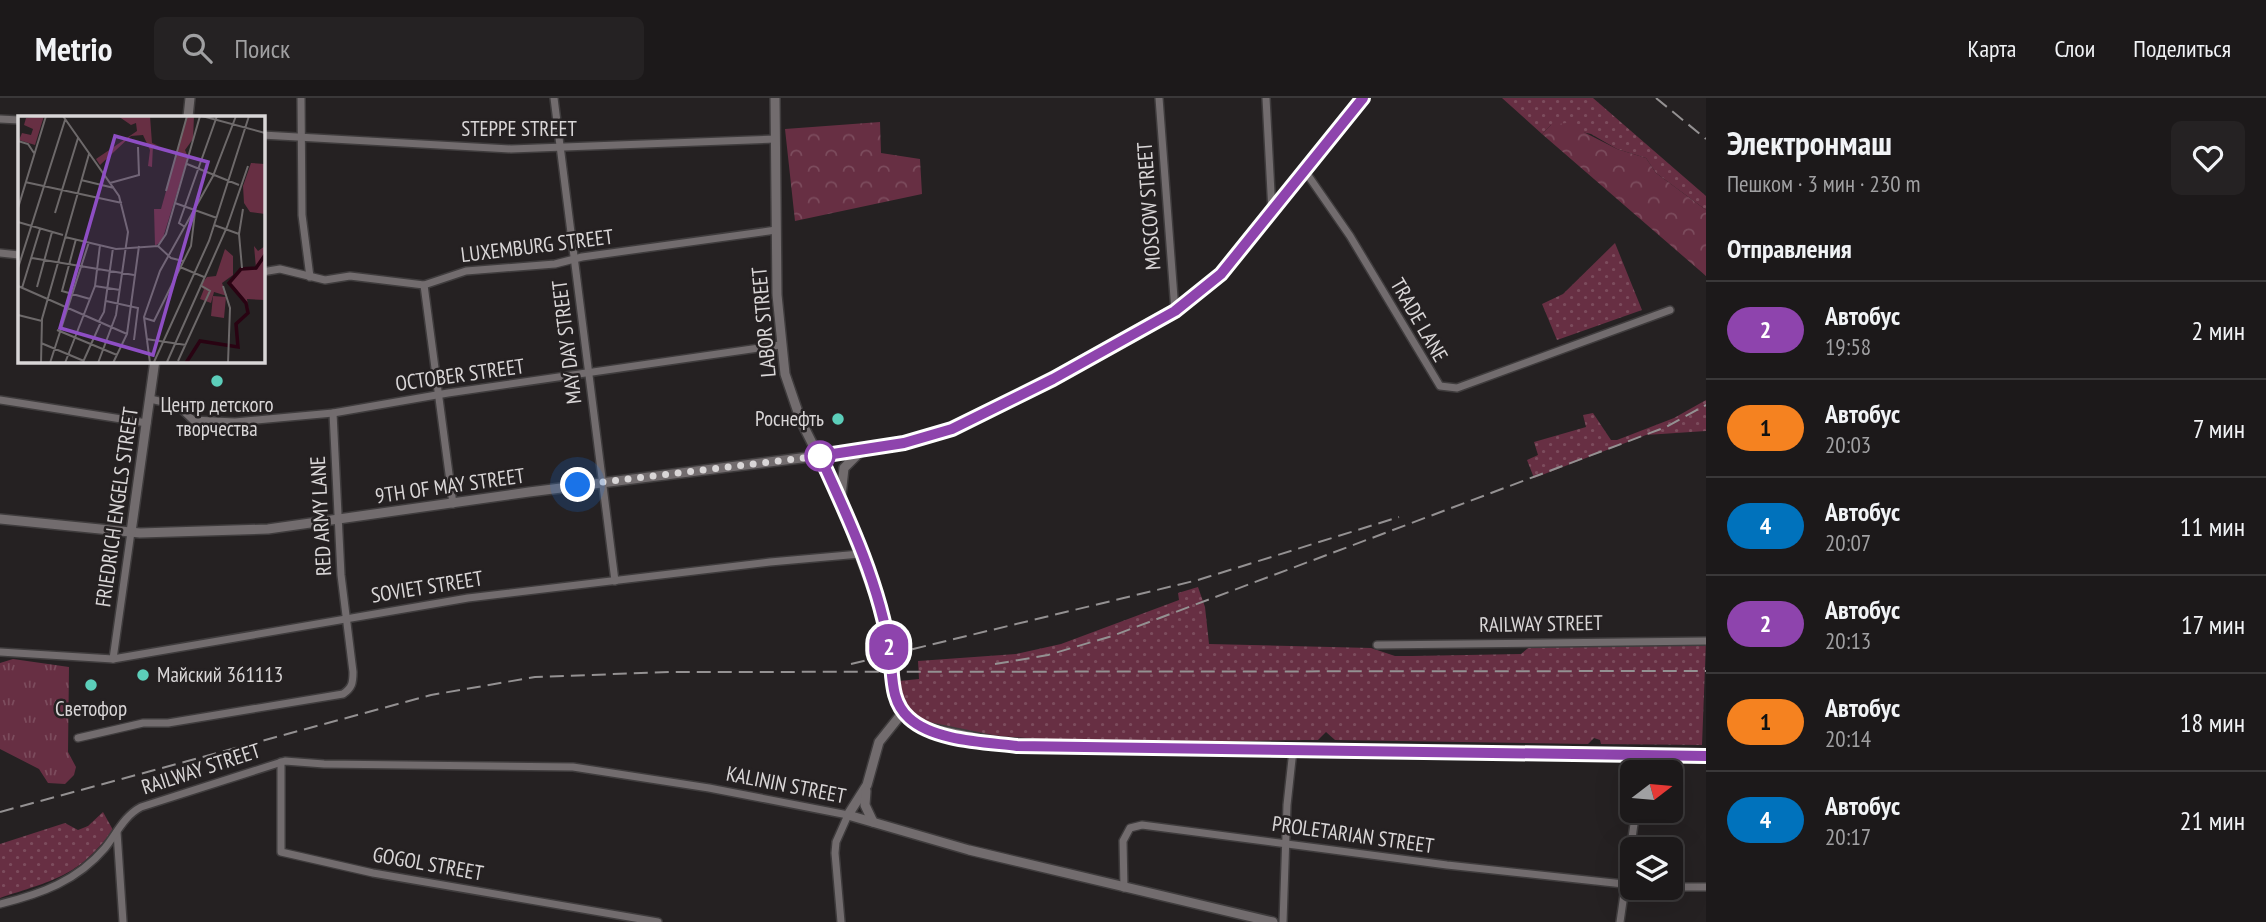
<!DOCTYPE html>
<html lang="ru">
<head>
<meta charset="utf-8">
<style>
	:root { --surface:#1c191a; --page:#252223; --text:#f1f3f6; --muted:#a0a0a2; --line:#3a3839 }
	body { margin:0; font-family:"PT Sans Narrow",sans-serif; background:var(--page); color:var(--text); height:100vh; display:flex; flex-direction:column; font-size:26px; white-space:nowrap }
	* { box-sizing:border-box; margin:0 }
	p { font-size:23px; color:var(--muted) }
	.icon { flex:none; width:38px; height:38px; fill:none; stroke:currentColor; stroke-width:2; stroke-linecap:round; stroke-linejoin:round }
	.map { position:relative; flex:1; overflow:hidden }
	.details { display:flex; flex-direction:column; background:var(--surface); width:560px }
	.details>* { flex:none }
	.badge { padding:0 14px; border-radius:23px; font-size:24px; line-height:46px }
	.needle { width:46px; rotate:74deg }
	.tools { position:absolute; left:1620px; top:662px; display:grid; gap:14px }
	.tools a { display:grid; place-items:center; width:63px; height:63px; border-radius:10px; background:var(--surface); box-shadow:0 7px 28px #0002,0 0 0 2px var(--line); font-size:35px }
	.you { position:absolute; width:35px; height:35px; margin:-18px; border:5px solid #fff; border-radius:50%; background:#1a73e8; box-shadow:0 0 0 10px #1a73e833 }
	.map>.badge { position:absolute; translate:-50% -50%; box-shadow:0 0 0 4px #fff }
	h2 { padding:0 21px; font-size:26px; line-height:63px }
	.round { display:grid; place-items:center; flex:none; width:74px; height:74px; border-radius:10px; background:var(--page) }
	.summary { display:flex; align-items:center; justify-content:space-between; height:119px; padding:0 21px }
	h1 { font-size:33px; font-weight:700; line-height:52px }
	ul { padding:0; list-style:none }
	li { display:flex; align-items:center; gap:21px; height:98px; padding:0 21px; border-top:2px solid var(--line) }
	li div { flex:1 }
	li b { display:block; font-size:26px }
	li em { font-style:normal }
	li .badge { min-width:77px; font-weight:700; text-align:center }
	header { display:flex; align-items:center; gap:42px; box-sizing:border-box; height:98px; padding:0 35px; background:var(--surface); border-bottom:2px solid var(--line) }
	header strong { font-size:33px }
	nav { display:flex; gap:38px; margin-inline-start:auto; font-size:24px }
	.search { width:490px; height:63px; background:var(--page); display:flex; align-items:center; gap:18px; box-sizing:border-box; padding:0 24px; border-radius:10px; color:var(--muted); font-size:26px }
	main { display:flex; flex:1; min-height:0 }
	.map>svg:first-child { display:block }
</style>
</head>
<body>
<header>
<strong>Metrio</strong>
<div class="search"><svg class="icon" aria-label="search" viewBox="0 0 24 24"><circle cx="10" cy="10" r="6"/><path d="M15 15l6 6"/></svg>Поиск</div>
<nav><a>Карта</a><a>Слои</a><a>Поделиться</a></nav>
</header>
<main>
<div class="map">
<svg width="1706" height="824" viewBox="0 0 1706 824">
	<defs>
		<pattern id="grass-dots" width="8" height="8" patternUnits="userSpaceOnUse" patternTransform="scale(1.75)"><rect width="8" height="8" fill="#672f43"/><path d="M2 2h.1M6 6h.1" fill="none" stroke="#7c4c5d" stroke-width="1.8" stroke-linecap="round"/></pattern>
		<pattern id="forest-crowns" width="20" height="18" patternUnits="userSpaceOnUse" patternTransform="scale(1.75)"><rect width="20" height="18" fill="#672f43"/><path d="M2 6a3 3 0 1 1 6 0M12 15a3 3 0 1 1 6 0" fill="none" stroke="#7c4c5d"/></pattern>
		<pattern id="park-tufts" width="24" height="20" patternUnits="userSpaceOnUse" patternTransform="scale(1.75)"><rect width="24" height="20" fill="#672f43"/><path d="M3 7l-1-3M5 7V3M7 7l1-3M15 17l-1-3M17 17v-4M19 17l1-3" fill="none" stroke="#7c4c5d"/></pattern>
	</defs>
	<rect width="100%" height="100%" fill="#252122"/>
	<g fill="url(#grass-dots)">
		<path d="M1502,0H1593L1706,98V112L1656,75L1646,60L1617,51L1591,36L1551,27L1542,36Z"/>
		<path d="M1615,145L1642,212L1557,242L1542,206L1563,196Z"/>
		<path d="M1706,302V333L1646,337L1534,380L1527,362L1538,357L1534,344L1586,329L1583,317L1593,315L1611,342H1617L1674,320Z"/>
		<path d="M1198,489L1205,509L1209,546L1371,550L1395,558H1412L1521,556L1536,543H1706L1702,647L1601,646L1600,642L1594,640L1588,646L1335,642L1326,634L1318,642C1247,642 964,653 919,619C906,609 901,598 899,583L919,581L918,563L1016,556L1061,546L1179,502L1178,495Z"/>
		<path d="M103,714L113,732C77,780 53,782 0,800V746L65,725L78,732L88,728Z"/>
	</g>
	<g fill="url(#forest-crowns)">
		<path d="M880,24L881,55L920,61L922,96L795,123L785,31Z"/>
		<path d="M1566,25L1617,51L1646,60L1656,75L1706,112V178L1542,36L1551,27Z"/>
	</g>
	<path fill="url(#park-tufts)" d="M13,561L69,569L68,654L76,669L74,677L65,686L48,685L39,671L0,651V565Z"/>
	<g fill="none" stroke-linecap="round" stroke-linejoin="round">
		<defs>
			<g id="minor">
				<path d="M301,0L302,117L310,179"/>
				<path d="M554,0L615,483"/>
				<path d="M1159,0L1175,213"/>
				<path d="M1266,0L1272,114"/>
				<path d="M0,21L19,22"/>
				<path d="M262,37L511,51L775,41"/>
				<path d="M1305,73L1350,138L1440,288L1457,290L1670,212"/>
				<path d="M0,155L19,157"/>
				<path d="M262,174L280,171L325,182L350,178L424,187L466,173L555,166L582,159L776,132"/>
				<path d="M424,187L453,406"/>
				<path d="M150,301L177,307L193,322L235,324L333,315L448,295L780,247"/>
				<path d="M0,302L147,325"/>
				<path d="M1377,547L1706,543"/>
				<path d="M0,554L113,561L468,500L770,464L860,456"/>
				<path d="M113,561L131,434"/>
				<path d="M78,640L143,625H168L343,596C352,590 353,585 353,574L341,477L333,315"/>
				<path d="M281,664V754L373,775L658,824"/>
				<path d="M1640,674L1641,656"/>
				<path d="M117,734L123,824"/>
				<path d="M1671,789H1706"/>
				<path d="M1124,790L1123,743L1130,730L1142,727L1447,767L1633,787"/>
				<path d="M0,806C41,796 77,783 105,750C117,735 124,718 141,709L285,663L324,666L573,669L709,690L848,717L836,744L835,755L841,824"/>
				<path d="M1283,824L1287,707L1293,652"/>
				<path d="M1620,824L1636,712"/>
			</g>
			<g id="tertiary">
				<path d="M775,0L777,197L785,276L801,323L838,397L875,498L886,535L895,599L906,616L923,629L1017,648L1706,657"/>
				<path d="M188,19L190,0"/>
				<path d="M841,398L844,370L861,353"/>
				<path d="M0,421L140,435L268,431L529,394L873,351L937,337L1053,281L1189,204L1221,176L1363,0"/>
				<path d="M131,434L155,262"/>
				<path d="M903,614L879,644L867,687L848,717L969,752L1273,824"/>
				<path d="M866,693L865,707L873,724"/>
			</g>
		</defs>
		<use href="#minor" stroke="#3f3c3d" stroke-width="10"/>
		<use href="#tertiary" stroke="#3f3c3d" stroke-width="12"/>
		<use href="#minor" stroke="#726c6e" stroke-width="7"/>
		<use href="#tertiary" stroke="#726c6e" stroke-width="9"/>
		<g stroke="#949192" stroke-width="2" stroke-dasharray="14 7" stroke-linecap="butt">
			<path d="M1656,0L1706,41"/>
			<path d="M851,566L1198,482L1399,419"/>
			<path d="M995,566L1048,557L1112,538L1666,329L1706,307"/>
			<path d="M0,714L431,597L535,579L670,574L1706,573"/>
		</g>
	</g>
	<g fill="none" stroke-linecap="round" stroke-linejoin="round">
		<defs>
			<path id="line" d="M1363,0L1221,176L1175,213L1053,281L952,331L904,345L820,358C848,419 880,487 890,555C893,578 890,603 909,620C934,643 985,644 1017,648L1706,658"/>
		</defs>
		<use href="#line" stroke="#fff" stroke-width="16"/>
		<use href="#line" stroke="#8e44ad" stroke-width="10"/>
		<path stroke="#d9d6d7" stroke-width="7" stroke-dasharray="0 12.6" d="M578,387L820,358"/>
	</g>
	<g fill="#5cceba" stroke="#252122" stroke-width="2.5">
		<circle cx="217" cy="283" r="7"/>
		<circle cx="838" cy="321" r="7"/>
		<circle cx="143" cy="577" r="7"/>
		<circle cx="91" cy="587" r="7"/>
	</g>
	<circle fill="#fff" stroke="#8e44ad" stroke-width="3.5" cx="820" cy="358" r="14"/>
	<g text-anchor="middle" stroke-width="5" stroke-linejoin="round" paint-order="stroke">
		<g font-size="21" fill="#d9d6d7" stroke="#252122">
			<text x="519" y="38">STEPPE STREET</text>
			<text transform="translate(1149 108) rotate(-94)" y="7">MOSCOW STREET</text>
			<text transform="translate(537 148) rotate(-7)" y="7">LUXEMBURG STREET</text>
			<text transform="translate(1419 222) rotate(60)" y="7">TRADE LANE</text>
			<text transform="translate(764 224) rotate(-95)" y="7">LABOR STREET</text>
			<text transform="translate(567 244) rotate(-97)" y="7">MAY DAY STREET</text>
			<text transform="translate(460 277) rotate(-8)" y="7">OCTOBER STREET</text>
			<text transform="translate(450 388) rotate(-8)" y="7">9TH OF MAY STREET</text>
			<text transform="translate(117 409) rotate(-82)" y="7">FRIEDRICH ENGELS STREET</text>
			<text transform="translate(321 418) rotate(-93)" y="7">RED ARMY LANE</text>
			<text transform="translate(427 489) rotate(-9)" y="7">SOVIET STREET</text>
			<text transform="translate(1541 526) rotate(-1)" y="7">RAILWAY STREET</text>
			<text transform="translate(201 671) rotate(-18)" y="7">RAILWAY STREET</text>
			<text transform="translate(786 687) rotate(11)" y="7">KALININ STREET</text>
			<text transform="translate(1353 737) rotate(8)" y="7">PROLETARIAN STREET</text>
			<text transform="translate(428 766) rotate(10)" y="7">GOGOL STREET</text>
		</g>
		<g font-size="21" fill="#d9d6d7" stroke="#252122">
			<text x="217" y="314">Центр детского<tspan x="217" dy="24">творчества</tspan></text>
			<text x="824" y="328" text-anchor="end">Роснефть</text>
			<text x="157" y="584" text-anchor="start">Майский 361113</text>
			<text x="91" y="618">Светофор</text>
		</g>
	</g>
	<g transform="translate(18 18)">
		<rect width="247" height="247" fill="#252122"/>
		<path d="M26,0L17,29L1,24L4,17L13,19L15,13L6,9L8,2ZM100,0H132L134,27L141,30L135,29L134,51L130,50L132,34L125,19L113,20L82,49L78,43L119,15L118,7L113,9ZM169,0H176L175,23L167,34L170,41L144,125L137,130L136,93H143Z" fill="#672f43"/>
		<path d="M236,130L240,135L247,130V184L229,183L231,197L228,200V187L211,167L223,153L238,152Z" fill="#672f43"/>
		<path d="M207,133L215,140V159L204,167L209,180L196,176L193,187L182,183L186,173L182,170L189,161L198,160Z" fill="#672f43"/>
		<path d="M233,47L247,48V98L232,96L226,87L225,70ZM195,180L208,181L206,202L193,200Z" fill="#672f43"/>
		<path fill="none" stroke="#290312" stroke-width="3.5" d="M168,247L182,225L220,231L218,208L230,197L228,187L211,167L223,153L238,152L247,139"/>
		<path fill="none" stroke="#6d696a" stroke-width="2" d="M45,0L101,80L110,116L98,199L80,247M184,0L247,17M0,25L10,28L16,37M169,48L221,69M63,64L96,72M7,66L104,87M92,67L121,59L120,31M148,75L169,0M157,87L199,102M0,92L28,0M37,97L60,22M0,106L45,119M196,109L221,118M167,111L161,107L199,0M47,121L98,133L140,130L153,142L165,145M58,123L44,175L72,183M140,130L148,118L182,0M14,142L116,159M162,151L186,161M0,152L47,4M224,152L221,118L225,93M0,170L109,218M77,170L102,174M205,170L212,192L210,247M19,171L34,116M4,172L22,113M88,185L120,192L116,224M0,199L24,205M126,202L136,205L173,130L177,96M81,205L86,196L95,132M39,214L99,239M128,223L168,229M23,227L66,245M160,245L192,175L182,169M65,246L83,206M136,246L191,125L231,0M149,246L209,111L230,50M23,247L24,203L71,38M32,247L71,126M47,247L77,170L82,129M95,247L109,218L121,130M166,247H132L126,201L142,155L195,60L218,0"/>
		<path fill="#8e4ec4" fill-opacity="0.15" stroke="#8e4ec4" stroke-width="3.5" d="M97,20L190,46L135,239L42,212Z"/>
		<rect width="247" height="247" fill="none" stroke="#d9d6d7" stroke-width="3.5"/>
	</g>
</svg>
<div class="tools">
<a><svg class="needle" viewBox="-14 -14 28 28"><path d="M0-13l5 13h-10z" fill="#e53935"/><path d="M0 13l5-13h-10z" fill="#a0a0a2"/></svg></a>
<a><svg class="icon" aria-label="layers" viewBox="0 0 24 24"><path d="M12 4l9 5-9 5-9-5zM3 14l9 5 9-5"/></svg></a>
</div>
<div class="you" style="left:578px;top:387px"></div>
<b class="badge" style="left:889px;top:549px;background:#8e44ad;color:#fff">2</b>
</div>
<section class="details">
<div class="summary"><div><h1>Электронмаш</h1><p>Пешком · 3 мин · 230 m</p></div><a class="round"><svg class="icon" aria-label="heart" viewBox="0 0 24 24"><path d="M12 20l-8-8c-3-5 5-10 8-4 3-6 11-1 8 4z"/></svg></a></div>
<h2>Отправления</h2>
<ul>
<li><span class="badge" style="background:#8e44ad;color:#fff">2</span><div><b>Автобус</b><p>19:58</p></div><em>2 мин</em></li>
<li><span class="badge" style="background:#f58220;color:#111">1</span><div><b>Автобус</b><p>20:03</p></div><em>7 мин</em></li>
<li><span class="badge" style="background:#0072bc;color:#fff">4</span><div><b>Автобус</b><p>20:07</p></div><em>11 мин</em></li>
<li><span class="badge" style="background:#8e44ad;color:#fff">2</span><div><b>Автобус</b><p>20:13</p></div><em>17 мин</em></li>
<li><span class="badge" style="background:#f58220;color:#111">1</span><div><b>Автобус</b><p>20:14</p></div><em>18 мин</em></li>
<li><span class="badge" style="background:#0072bc;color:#fff">4</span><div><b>Автобус</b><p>20:17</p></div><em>21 мин</em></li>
</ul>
</section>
</main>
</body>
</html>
